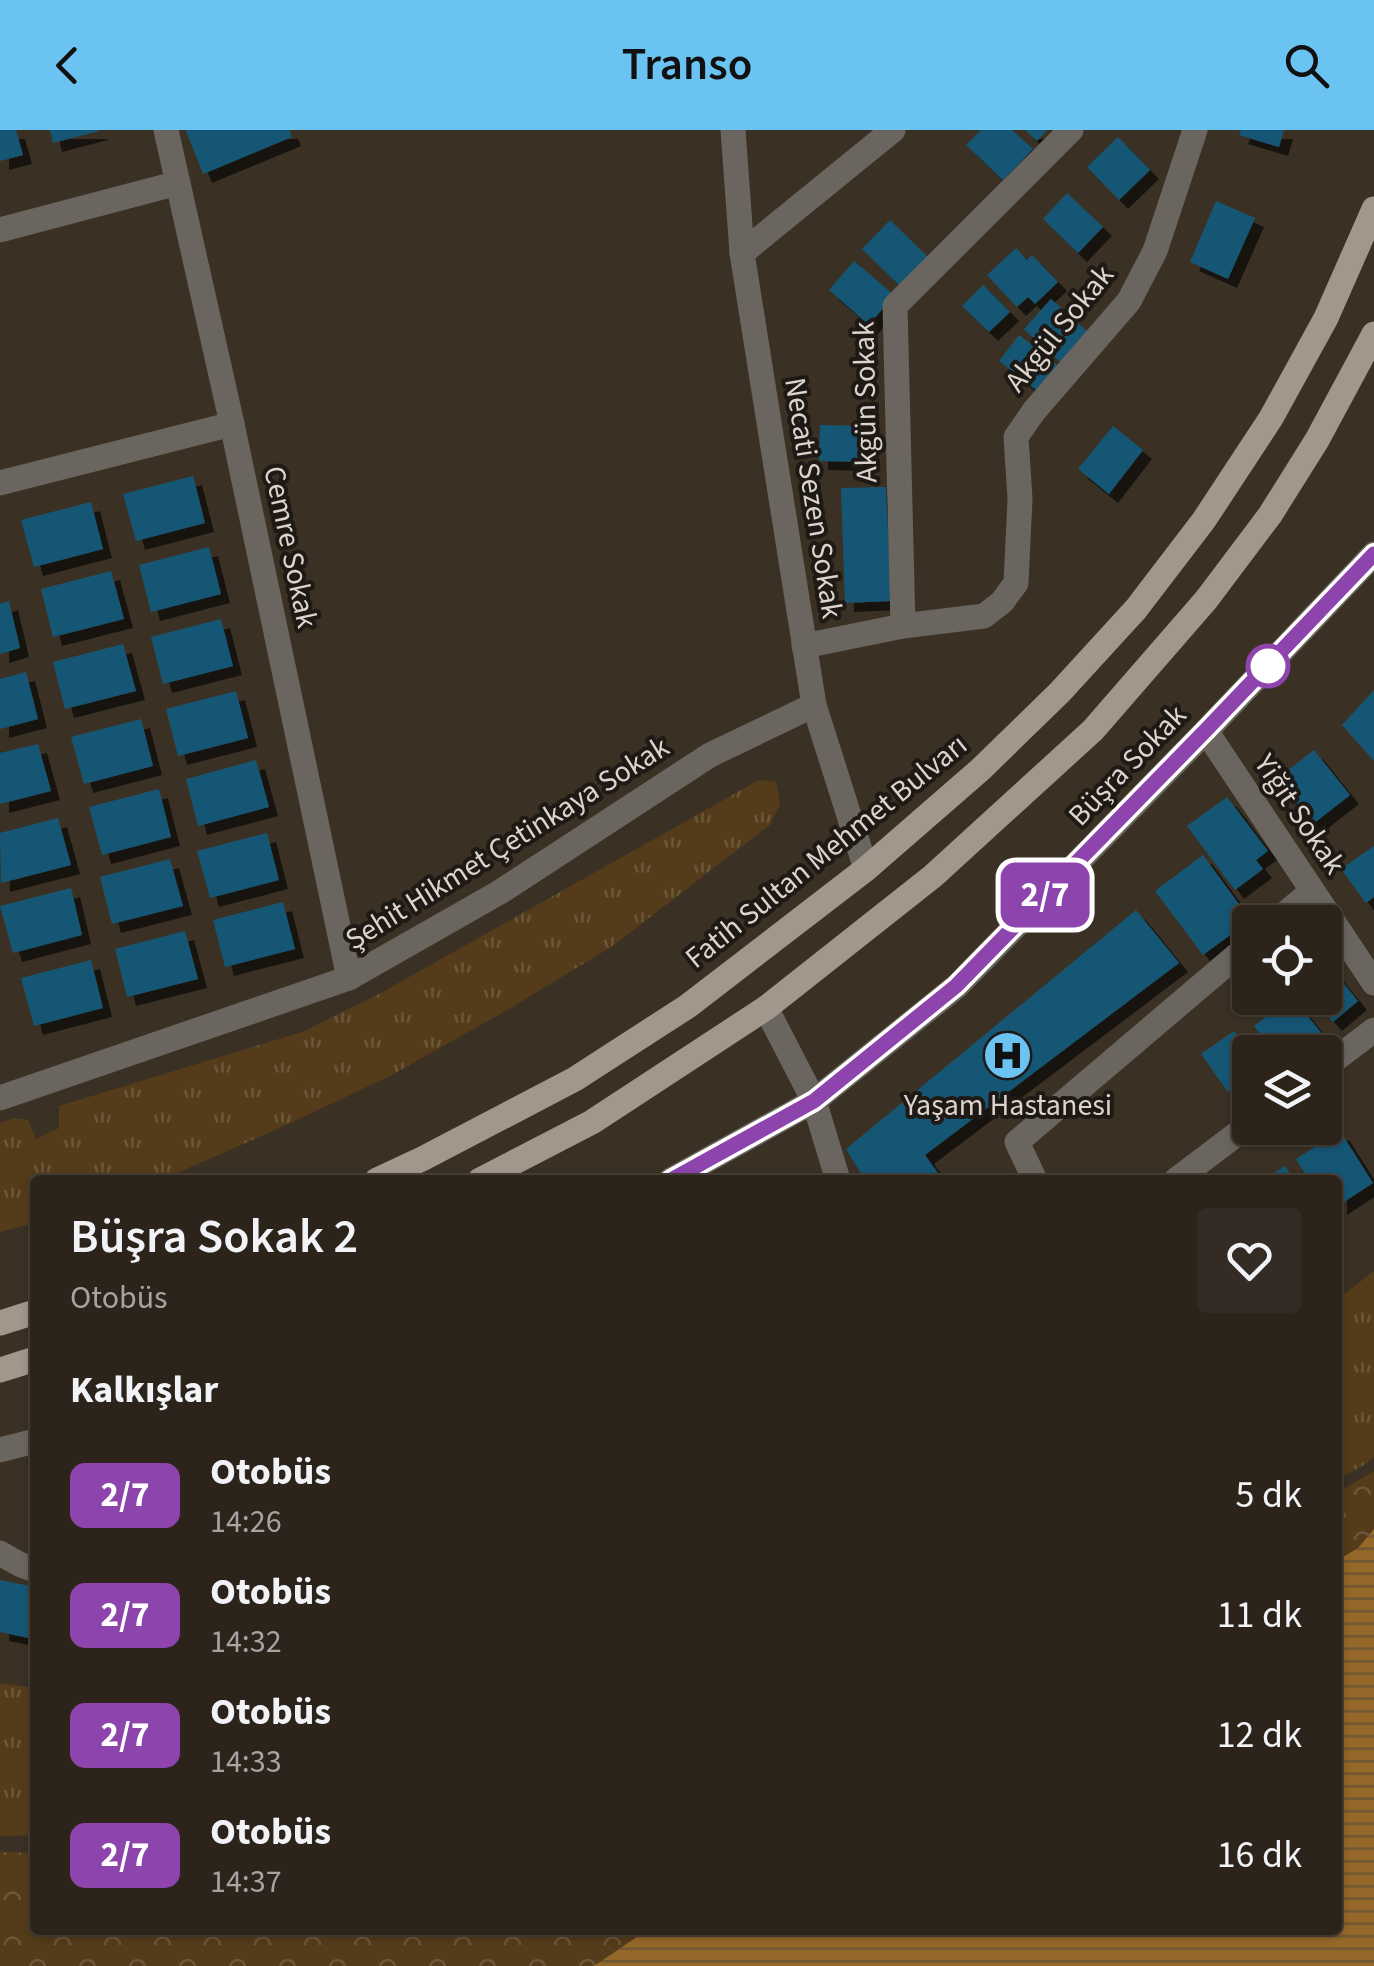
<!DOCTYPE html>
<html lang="tr">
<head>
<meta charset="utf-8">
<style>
	:root { --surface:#2c241b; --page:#342c24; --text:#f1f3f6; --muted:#a6a4a3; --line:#48413a; --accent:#6ac3f1 }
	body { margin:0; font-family:"Source Sans 3",sans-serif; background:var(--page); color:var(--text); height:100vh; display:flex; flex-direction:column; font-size:38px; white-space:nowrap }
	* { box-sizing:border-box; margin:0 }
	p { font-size:32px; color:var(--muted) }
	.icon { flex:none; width:55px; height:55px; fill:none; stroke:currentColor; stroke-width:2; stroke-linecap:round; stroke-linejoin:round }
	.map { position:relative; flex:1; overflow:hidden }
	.sheet { position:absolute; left:30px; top:1045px; width:1312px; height:760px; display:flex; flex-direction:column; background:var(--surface); border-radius:10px; box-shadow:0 2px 8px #0004,0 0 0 2px var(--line) }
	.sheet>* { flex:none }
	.badge { padding:0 20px; border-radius:15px; font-size:35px; line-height:65px }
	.fabs { position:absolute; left:1232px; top:775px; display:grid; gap:20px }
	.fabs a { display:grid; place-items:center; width:110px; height:110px; border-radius:10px; background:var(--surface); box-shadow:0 2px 8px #0004,0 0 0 2px var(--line); font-size:50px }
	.map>.badge { position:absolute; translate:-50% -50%; box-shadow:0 0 0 5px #fff }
	h2 { padding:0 40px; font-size:38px; line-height:90px }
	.round { display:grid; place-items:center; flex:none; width:105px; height:105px; border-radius:10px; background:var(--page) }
	.headline { display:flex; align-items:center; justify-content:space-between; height:170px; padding:0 40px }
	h1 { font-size:48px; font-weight:600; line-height:75px }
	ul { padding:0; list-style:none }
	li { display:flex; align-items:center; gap:30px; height:120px; padding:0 40px }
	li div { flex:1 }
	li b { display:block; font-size:38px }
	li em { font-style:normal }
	li .badge { min-width:110px; font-weight:700; text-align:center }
	header { display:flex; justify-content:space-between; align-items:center; height:130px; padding:0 40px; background:var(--accent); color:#111; font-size:45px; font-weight:600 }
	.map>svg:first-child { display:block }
</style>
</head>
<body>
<header><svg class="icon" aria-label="back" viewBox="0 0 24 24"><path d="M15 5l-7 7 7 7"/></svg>Transo<svg class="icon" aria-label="search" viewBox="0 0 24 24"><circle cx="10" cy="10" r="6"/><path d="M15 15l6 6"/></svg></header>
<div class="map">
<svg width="1374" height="1836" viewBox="0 0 1374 1836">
	<defs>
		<pattern id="grass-tufts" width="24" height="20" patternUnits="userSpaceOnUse" patternTransform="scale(2.5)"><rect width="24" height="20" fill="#543b19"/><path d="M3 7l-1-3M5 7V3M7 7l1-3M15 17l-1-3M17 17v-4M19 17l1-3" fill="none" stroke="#6c5639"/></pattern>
		<pattern id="forest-crowns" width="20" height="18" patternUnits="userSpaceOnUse" patternTransform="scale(2.5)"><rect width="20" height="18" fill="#543b19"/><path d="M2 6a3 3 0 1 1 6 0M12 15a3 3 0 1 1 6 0" fill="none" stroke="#6c5639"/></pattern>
		<pattern id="water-rules" width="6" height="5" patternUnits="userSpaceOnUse" patternTransform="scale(2.5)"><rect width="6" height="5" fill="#95682a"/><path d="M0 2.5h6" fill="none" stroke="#705633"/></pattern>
		<filter id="shadow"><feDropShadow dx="9" dy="9" stdDeviation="0" flood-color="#0009"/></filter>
	</defs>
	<rect width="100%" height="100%" fill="#3a3024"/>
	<g fill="url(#grass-tufts)">
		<path d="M759,650L776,652L780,674L770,695L611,817L509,879L390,946L282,997L161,1050H35V1093L0,1102V993L14,988L28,990L36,1009L59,998V976L302,902L379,864Z"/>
		<path d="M1374,1141V1327L1366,1334L1338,1349V1169Z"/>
		<path d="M0,1553L35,1558V1705L0,1706Z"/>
	</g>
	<g fill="url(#forest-crowns)">
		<path d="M1374,1341V1430L1338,1449V1362Z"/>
		<path d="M0,1722L35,1723V1800H674L622,1836H0Z"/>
	</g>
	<path fill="url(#water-rules)" d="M1374,1399V1836H594L647,1800H1338V1430L1358,1418Z"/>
	<g fill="#195774" filter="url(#shadow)">
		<path d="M0,0H16L23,25L0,31Z"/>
		<path d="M50,0H99V1L53,13Z"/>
		<path d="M189,0H289L292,7L203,44L186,1Z"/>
		<path d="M981,0H1012L1033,19L1003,50L966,15Z"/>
		<path d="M1025,0H1047L1037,11Z"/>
		<path d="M1241,0H1284L1279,17L1239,5Z"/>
		<path d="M1118,7L1150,40L1119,70L1087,37Z"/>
		<path d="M1067,63L1103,97L1078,123L1043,89Z"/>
		<path d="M1216,71L1255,88L1228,149L1190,132Z"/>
		<path d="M890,90L928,127L900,156L862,119Z"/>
		<path d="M1016,118L1027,130L1032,125L1058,152L1035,174L1028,167L1017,177L987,145Z"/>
		<path d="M854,131L894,165L869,195L829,160Z"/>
		<path d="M983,155L1010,182L989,202L962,176Z"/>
		<path d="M1051,169L1089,203L1061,233L1024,199Z"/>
		<path d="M1019,205L1060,237L1040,263L999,231Z"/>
		<path d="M820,295L865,296L864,332L819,331Z"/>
		<path d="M1113,296L1143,320L1109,364L1078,339Z"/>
		<path d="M193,346L205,393L136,411L123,364Z"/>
		<path d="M886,357L891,471L845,473L841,358Z"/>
		<path d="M91,372L103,419L34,437L21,390Z"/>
		<path d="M209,417L221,464L151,482L139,435Z"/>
		<path d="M111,441L124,489L53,507L41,459Z"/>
		<path d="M9,471L20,518L0,524V474Z"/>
		<path d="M221,489L233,536L163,554L151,507Z"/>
		<path d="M123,514L136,561L65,579L53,532Z"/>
		<path d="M26,542L38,589L0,599V549Z"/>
		<path d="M1374,560V631L1342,595Z"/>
		<path d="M236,561L248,608L178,626L166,579Z"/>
		<path d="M141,589L153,636L84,654L71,607Z"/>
		<path d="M38,614L51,661L0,674V623Z"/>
		<path d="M1314,620L1350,665L1313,694L1277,649Z"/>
		<path d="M256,630L269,677L198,696L186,649Z"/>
		<path d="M159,659L171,707L102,725L89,677Z"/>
		<path d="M1227,667L1268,721L1256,730L1263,739L1235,760L1187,696Z"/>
		<path d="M58,688L71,735L1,753L0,703Z"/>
		<path d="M267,703L279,750L210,768L197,721Z"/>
		<path d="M1374,716V767L1366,773L1341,739Z"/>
		<path d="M1203,725L1244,781L1237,786L1244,795L1203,825L1155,761Z"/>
		<path d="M170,729L183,776L112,794L100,747Z"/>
		<path d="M71,758L82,805L13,823L0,776Z"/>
		<path d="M283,772L295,819L225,837L213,790Z"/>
		<path d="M1136,780L1179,833L925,1025L943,1050H865L846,1019Z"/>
		<path d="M185,801L198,849L127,867L115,819Z"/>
		<path d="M91,830L103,878L34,896L21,848Z"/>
		<path d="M1325,831L1358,871L1333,892L1312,868H1325Z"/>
		<path d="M1290,868H1293L1323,905L1300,922H1275L1254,896Z"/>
		<path d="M1234,901L1250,923V946L1228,962L1201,924Z"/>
		<path d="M1340,1001L1373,1053L1338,1076V1050H1309L1296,1029Z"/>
		<path d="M1285,1036L1294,1050H1263Z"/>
		<path d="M0,1450L35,1457L33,1509L0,1502Z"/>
	</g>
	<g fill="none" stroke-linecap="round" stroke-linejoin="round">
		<g stroke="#6a655f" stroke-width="25">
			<path d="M166,0L232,294L349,848"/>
			<path d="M733,0L742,123L814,575L866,739"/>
			<path d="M0,100L178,53"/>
			<path d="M742,123L893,0"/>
			<path d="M0,353L232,294"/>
			<path d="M903,496L895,176L1071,0"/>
			<path d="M804,516L903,496L984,486L1002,472L1016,453L1020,369L1016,307L1034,281L1129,171L1155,121L1195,0"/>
			<path d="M1206,601L1374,853"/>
			<path d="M1275,792L1312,761"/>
			<path d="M766,878L814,971L838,1050"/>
			<path d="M1325,937L1374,900"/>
			<path d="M0,968L349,848L500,762L710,625L814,575"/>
			<path d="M671,1050L814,971L957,856L1206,601L1374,424"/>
			<path d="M1035,1050L1017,1012L1250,814"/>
			<path d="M1176,1050L1250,994"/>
			<path d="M0,1320L35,1311"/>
			<path d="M0,1423L19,1434L35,1440"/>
		</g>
		<g stroke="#a1978a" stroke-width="25">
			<path d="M377,1050L422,1029L575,949L688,876L866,739L981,639L1060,562L1136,479L1204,390L1271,288L1326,188L1374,79"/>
			<path d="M480,1050L592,992L766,878L933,746L1093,600L1206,470L1270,385L1317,310L1374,204"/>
			<path d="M0,1193L35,1182"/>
			<path d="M0,1240L35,1229"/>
		</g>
	</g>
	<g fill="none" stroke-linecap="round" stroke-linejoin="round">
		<defs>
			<path id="line" d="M671,1050L814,971L956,856L1206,600L1374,424"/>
		</defs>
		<use href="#line" stroke="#fff" stroke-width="22"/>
		<use href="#line" stroke="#8e44ad" stroke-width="15"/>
	</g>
	<defs>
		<symbol id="hospital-disc" viewBox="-11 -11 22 22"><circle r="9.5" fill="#6ac3f1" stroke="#1e1914"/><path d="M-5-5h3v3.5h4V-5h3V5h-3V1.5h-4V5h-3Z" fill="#111"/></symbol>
	</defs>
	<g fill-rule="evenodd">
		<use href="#hospital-disc" x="980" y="898" width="55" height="55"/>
	</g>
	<circle fill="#fff" stroke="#8e44ad" stroke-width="5" cx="1268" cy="536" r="20"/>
	<g text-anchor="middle" stroke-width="8" stroke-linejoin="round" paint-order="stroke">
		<g font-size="30" fill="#dbd4cd" stroke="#1e1914">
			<text transform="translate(1059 198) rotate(-51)" y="10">Akgül Sokak</text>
			<text transform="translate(865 272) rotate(-91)" y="10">Akgün Sokak</text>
			<text transform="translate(814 368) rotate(81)" y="10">Necati Sezen Sokak</text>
			<text transform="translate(291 417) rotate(78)" y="10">Cemre Sokak</text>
			<text transform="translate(1127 635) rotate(-46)" y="10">Büşra Sokak</text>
			<text transform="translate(1300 684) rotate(56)" y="10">Yiğit Sokak</text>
			<text transform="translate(507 713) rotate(-32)" y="10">Şehit Hikmet Çetinkaya Sokak</text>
			<text transform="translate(826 721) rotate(-39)" y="10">Fatih Sultan Mehmet Bulvarı</text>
		</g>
		<g font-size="30" fill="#dbd4cd" stroke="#1e1914">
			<text x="1008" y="985">Yaşam Hastanesi</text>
		</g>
	</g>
</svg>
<div class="fabs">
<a><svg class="icon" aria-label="locate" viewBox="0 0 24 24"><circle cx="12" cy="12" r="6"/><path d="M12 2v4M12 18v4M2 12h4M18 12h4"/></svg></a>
<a><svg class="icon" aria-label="layers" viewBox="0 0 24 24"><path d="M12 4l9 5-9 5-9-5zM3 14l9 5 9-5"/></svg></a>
</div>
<b class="badge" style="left:1045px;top:765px;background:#8e44ad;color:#fff">2/7</b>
<section class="sheet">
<div class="headline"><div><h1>Büşra Sokak 2</h1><p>Otobüs</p></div><a class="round"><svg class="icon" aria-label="heart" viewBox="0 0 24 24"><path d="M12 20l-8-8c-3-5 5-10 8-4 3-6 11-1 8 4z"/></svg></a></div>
<h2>Kalkışlar</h2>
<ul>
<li><span class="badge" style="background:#8e44ad;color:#fff">2/7</span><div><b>Otobüs</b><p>14:26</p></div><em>5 dk</em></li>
<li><span class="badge" style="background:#8e44ad;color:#fff">2/7</span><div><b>Otobüs</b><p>14:32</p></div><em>11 dk</em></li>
<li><span class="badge" style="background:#8e44ad;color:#fff">2/7</span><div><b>Otobüs</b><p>14:33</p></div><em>12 dk</em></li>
<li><span class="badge" style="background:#8e44ad;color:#fff">2/7</span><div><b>Otobüs</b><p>14:37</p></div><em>16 dk</em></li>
</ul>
</section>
</div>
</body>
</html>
